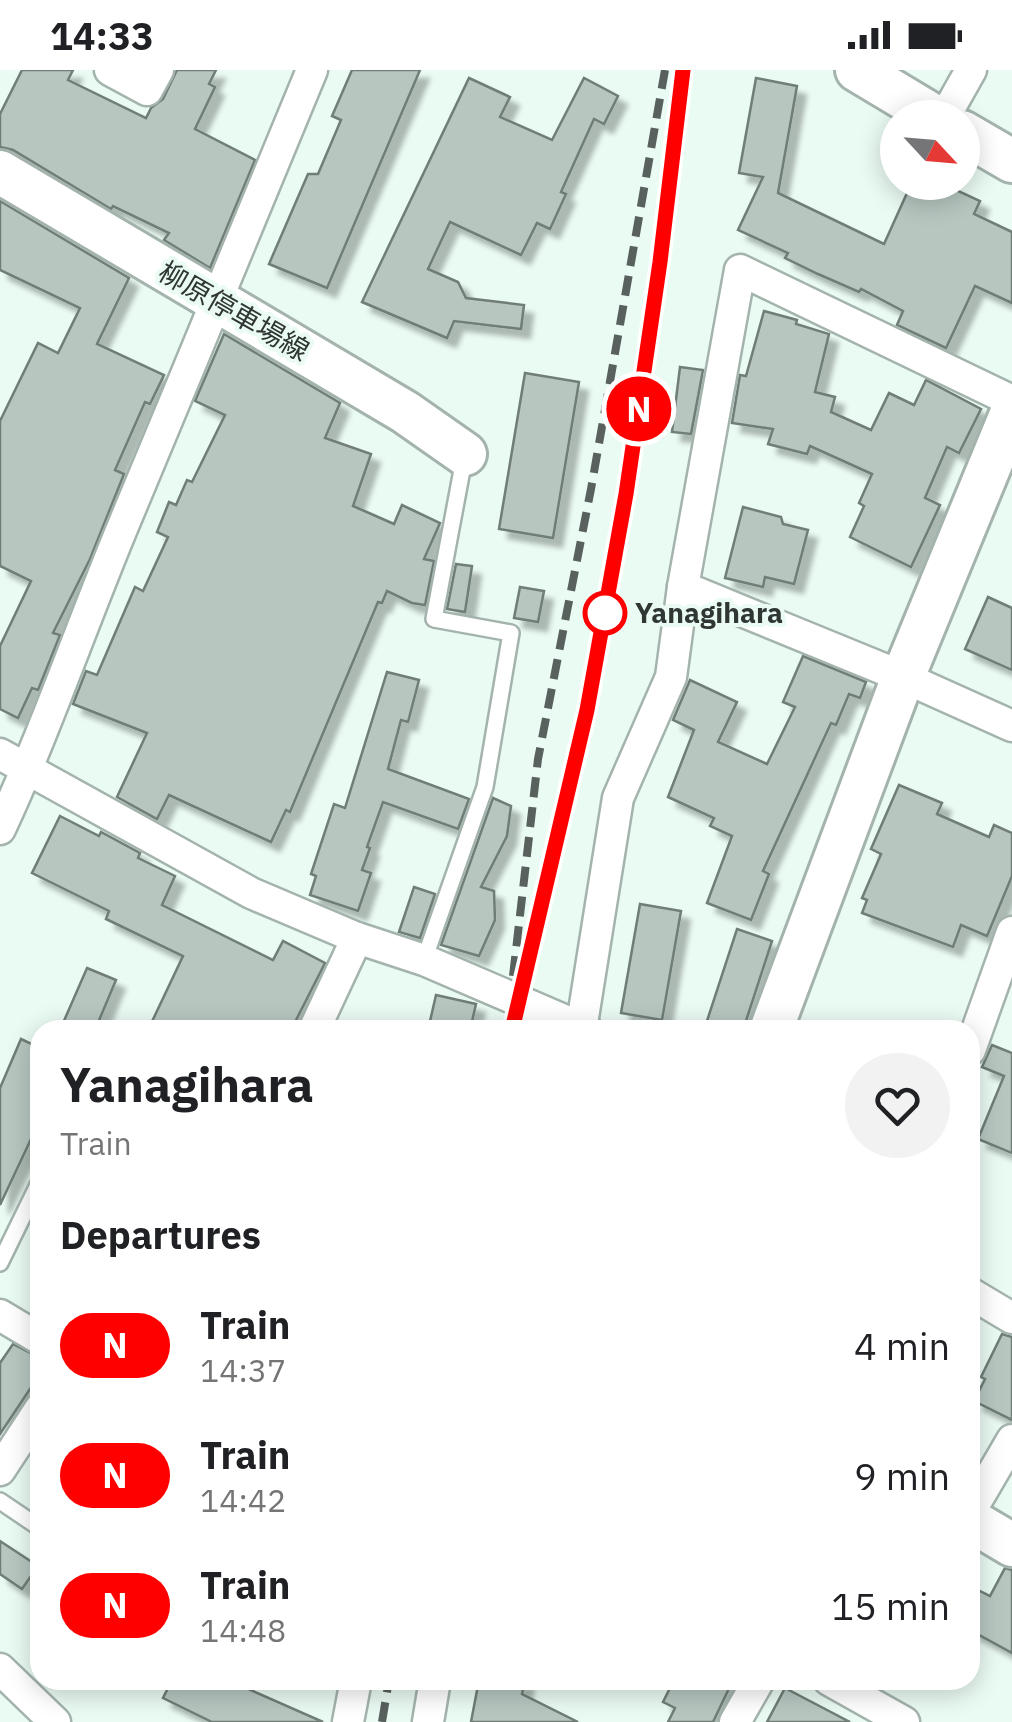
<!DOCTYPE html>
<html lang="en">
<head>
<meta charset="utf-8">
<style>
	:root { --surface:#fff; --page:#f2f2f2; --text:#202124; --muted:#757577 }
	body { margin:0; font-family:"IBM Plex Sans","Noto Sans JP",sans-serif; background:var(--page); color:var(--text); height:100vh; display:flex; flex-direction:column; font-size:38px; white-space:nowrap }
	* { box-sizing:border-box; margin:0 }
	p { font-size:32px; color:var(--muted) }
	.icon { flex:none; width:55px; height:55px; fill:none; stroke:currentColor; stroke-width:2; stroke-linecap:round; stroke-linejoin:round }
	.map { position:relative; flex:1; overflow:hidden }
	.details { position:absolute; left:30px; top:950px; width:950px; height:670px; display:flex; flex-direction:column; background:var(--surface); border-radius:30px; box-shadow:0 5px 25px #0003 }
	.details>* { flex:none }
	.badge { padding:0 20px; border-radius:32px; font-size:35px; line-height:65px }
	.needle { width:65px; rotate:116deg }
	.tools { position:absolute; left:880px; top:30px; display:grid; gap:20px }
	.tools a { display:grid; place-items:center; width:100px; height:100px; border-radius:50%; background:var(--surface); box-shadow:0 5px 25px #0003; font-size:50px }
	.map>.badge { position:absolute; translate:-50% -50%; box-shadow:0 0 0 5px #fff }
	h2 { padding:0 30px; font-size:38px; line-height:90px }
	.round { display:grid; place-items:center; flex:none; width:105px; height:105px; border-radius:52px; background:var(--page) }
	.summary { display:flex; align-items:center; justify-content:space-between; height:170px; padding:0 30px }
	h1 { font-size:48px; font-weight:700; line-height:75px }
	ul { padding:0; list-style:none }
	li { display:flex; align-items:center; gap:30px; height:130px; padding:0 30px }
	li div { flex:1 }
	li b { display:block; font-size:38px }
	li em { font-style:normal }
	li .badge { min-width:110px; font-weight:700; text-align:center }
	.status { display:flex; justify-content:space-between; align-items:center; height:70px; padding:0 50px; background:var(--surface); direction:ltr }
	.status svg { height:28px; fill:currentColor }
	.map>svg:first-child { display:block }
</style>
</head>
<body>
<div class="status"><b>14:33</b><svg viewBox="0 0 49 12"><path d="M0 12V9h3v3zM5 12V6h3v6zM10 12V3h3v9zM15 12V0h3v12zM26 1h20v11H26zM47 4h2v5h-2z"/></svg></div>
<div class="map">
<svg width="1012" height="1652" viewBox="0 0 1012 1652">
	<defs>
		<filter id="shadow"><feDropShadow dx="9" dy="9" stdDeviation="2.5" flood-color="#0004"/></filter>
	</defs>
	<rect width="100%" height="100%" fill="#eafbf3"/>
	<g fill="#b7c7c0" stroke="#6f7e77" stroke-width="2.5" filter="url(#shadow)">
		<path d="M22,0H73L68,10L146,48L151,38L163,29L177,0H216L209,14L215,17L195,59L255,90L210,198L164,170L169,163L113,136L111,139L13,80L0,77V44Z"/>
		<path d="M352,0H420L327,218L269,194L308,104H318L341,50L332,46Z"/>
		<path d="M469,8L510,27L500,47L552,70L584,8L618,26L604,54L594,49L561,122L566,124L550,159L537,153L521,185L450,152L428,199L458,212L466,228L524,235L521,259L454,251L447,268L362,232Z"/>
		<path d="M756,8L797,16L778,123L884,174L912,112H939L980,131L974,144L1012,162V233L975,216L946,278L897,255L903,241L861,219L859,222L818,204L785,188L788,183L738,160L763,107L739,103Z"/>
		<path d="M0,131L129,208L97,274L164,305L150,334L145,332L115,400L124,404L90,489L53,563L60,565L38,620L32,618L18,648L0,639V576L31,511L0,496V351L38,273L58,283L80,238L0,200Z"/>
		<path d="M764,241L797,250L796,254L829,264L815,322L835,327L831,342L871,360L889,323L914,335L926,310L981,339L959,383L947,377L925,428L940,435L911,497L850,467L864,436L859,433L872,404L810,376L807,384L768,374L773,359L732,353L740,305L746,306Z"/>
		<path d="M224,264L340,333L325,368L371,384L353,436L394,454L402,435L440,453L424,489L434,491L425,535L412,533L387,521L382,533L378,532L290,742L286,740L271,772L169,725L157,749L117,727L147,663L73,634L86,601L97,605L135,517L143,521L168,467L157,462L169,432L176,435L187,410L192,412L225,345L195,331Z"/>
		<path d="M680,297L703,300L691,364L672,362Z"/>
		<path d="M525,303L579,312L553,468L499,459Z"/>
		<path d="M743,437L781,447L783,454L808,460L794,514L765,507L763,517L725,508Z"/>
		<path d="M456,494L472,496L465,542L447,539Z"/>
		<path d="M520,517L544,521L538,552L514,548Z"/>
		<path d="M988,527L1012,538V600L965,579Z"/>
		<path d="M803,586L866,612L860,628L849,624L836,655L831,653L763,801L769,804L751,850L707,833L732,766L710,756L714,748L668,727L694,660L673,650L690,610L737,632L718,672L767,694L795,637L783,632Z"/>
		<path d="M387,602L419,610L408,652L401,650L388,699L469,729L458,759L383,732L367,777L370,778L362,800L371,803L358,841L310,825L316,806L311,804L334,734L345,738Z"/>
		<path d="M899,715L942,733L937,744L989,767L994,755L1012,763V806L987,866L961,855L953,877L862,843L867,830L862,828L881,784L871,779Z"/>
		<path d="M493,728L511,736L507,766L481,817L494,821L495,850L479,886L441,875Z"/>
		<path d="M60,746L99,766L101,762L140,783L138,788L175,806L162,835L273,890L283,871L325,893L291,960H148L183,886L106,849L109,841L32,803Z"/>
		<path d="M414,817L435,824L420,868L399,862Z"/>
		<path d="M640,834L681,841L662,950L621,943Z"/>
		<path d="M737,859L772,871L743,960H725L706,954Z"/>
		<path d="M87,898L116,910L95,960H60Z"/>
		<path d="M436,925L476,934L470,960H428Z"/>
		<path d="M21,969L40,978V1071L32,1067L0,1135V1018Z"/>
		<path d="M992,975L1012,983V1083L978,1069L1004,1006L982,997Z"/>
		<path d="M1002,1264L1012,1267V1350L974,1331L985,1309L981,1307Z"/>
		<path d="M13,1274L40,1288V1304L0,1364V1293Z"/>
		<path d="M0,1471L38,1496L22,1519L0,1504Z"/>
		<path d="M1005,1498L1012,1500V1583L970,1560V1516L990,1526Z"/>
		<path d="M172,1610H228L323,1652H212L163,1628Z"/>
		<path d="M479,1610H525L522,1624L578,1652H471Z"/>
		<path d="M674,1610H733L713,1652H668L675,1638L663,1632Z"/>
		<path d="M785,1618L850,1652H767Z"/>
	</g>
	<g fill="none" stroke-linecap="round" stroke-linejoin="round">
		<defs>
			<g id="lane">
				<path d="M424,890L485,717L511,563L434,549L465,384"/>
				<path d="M0,1193L40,1111"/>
				<path d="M0,1431L40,1458"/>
			</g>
			<g id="street">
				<path d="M110,0L147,20L158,0"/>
				<path d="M944,48L971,0"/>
				<path d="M683,517L903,607L1012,656"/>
				<path d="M0,684L251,823L357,868L424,890L587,960"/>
				<path d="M0,759C46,660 81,557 123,456C186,304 250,153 312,0"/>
				<path d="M314,960L357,868"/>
				<path d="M581,960L618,728L671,607L683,517L740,200L1012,331"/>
				<path d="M970,980L1012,862"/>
				<path d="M970,1223L1012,1248"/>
				<path d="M0,1245L40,1269"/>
				<path d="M0,1400L40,1339"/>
				<path d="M970,1442L1012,1370"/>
				<path d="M0,1599L55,1652"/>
				<path d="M829,1610L904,1652"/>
				<path d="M348,1652L356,1610"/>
				<path d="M428,1652L435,1610"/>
				<path d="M735,1652L759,1610"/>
			</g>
			<g id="secondary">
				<path d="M857,0L937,48"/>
				<path d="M962,62L1012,91"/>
				<path d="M0,102L405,342L465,384"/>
				<path d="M771,960L903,607L1012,342"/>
				<path d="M970,1450L1012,1475"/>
			</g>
		</defs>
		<use href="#lane" stroke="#a4b4ad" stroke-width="20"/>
		<use href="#street" stroke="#a4b4ad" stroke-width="35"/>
		<use href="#secondary" stroke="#a4b4ad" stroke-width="48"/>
		<use href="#lane" stroke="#fff" stroke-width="15"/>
		<use href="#street" stroke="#fff" stroke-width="30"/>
		<use href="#secondary" stroke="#fff" stroke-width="42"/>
		<g stroke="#58615d" stroke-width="8" stroke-dasharray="20 10" stroke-linecap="butt">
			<path d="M513,906L538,689L591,419L665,0"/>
			<path d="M512,960L587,640L626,424L661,191L683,0"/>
			<path d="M382,1652L389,1610"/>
		</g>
	</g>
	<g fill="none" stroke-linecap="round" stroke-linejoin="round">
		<defs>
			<path id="line" d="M512,960L587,640L626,424L660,192L683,0"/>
		</defs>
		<use href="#line" stroke="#fff" stroke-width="22"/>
		<use href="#line" stroke="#f00" stroke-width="15"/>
	</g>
	<circle fill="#fff" stroke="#f00" stroke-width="5" cx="605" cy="543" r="20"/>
	<g text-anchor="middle" stroke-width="8" stroke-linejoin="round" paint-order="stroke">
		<g font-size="28" fill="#2f3633" stroke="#eafbf3">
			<text transform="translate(234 241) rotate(30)" y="10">柳原停車場線</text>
		</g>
		<g font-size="28" font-weight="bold" fill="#2f3633" stroke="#eafbf3" text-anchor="start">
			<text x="635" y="553">Yanagihara</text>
		</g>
	</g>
</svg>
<div class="tools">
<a><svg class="needle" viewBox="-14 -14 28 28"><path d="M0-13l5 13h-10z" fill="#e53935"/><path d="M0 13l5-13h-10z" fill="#757577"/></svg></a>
</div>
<b class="badge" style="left:639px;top:339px;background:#f00;color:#fff">N</b>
<section class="details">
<div class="summary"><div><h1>Yanagihara</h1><p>Train</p></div><a class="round"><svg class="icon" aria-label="heart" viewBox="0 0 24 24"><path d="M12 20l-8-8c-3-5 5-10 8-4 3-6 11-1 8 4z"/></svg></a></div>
<h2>Departures</h2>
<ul>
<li><span class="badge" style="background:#f00;color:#fff">N</span><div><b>Train</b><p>14:37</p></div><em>4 min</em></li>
<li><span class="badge" style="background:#f00;color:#fff">N</span><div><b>Train</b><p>14:42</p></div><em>9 min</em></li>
<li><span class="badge" style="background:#f00;color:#fff">N</span><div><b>Train</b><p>14:48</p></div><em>15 min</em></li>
</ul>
</section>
</div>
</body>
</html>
